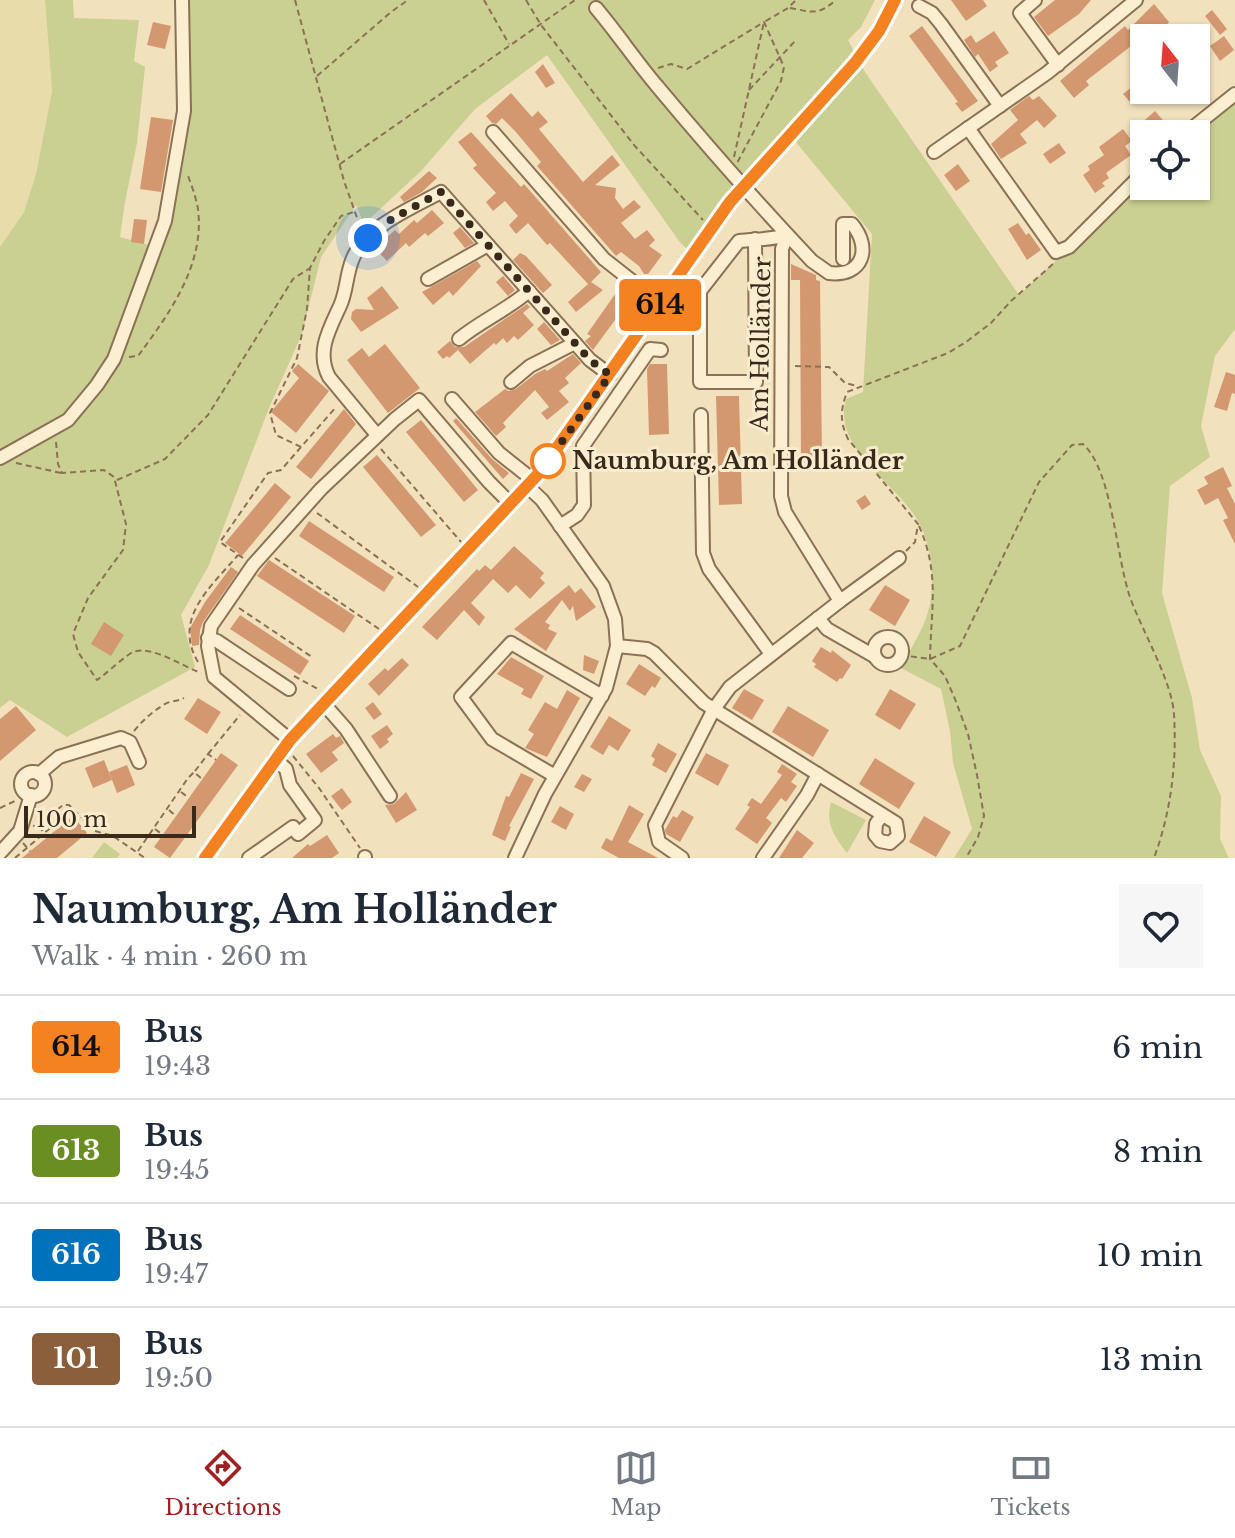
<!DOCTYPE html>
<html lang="en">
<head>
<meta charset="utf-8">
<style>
	:root { --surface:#fff; --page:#f6f6f7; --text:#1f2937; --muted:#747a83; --line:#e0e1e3; --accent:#a01f22 }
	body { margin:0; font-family:"Libre Baskerville",serif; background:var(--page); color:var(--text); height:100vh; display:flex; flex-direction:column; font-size:30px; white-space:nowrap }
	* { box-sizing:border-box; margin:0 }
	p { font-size:26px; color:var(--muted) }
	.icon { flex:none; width:44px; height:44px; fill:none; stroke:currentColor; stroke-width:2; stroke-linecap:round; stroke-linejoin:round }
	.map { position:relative; height:858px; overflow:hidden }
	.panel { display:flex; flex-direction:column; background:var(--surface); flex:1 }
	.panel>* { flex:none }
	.badge { padding:0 16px; border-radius:6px; font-size:28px; line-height:52px }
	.needle { width:52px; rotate:343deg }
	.buttons { position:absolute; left:1130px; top:24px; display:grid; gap:16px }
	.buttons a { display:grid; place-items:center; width:80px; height:80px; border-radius:0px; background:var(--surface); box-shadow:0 2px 6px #0004; font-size:40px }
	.scale { position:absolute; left:24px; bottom:20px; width:172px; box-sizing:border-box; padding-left:8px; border:4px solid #39291b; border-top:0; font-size:22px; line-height:28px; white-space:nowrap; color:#39291b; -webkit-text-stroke:6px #f8ecce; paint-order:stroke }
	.you { position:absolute; width:40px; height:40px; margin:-20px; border:6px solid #fff; border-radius:50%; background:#1a73e8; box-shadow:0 0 0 12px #1a73e833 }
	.map>.badge { position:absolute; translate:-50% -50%; box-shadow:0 0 0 4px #fff }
	.round { display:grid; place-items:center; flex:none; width:84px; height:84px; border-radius:0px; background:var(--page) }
	.head { display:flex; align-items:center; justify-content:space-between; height:136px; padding:0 32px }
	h1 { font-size:38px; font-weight:700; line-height:60px }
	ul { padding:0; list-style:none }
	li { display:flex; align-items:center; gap:24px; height:104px; padding:0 32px; border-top:2px solid var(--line) }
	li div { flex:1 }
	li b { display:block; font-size:30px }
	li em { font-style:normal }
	li .badge { min-width:88px; font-weight:700; text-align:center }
	.dock { display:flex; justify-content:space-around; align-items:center; height:112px; border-top:2px solid var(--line); background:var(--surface); font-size:22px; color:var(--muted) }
	.dock a { display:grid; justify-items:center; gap:4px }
	.dock .on { color:var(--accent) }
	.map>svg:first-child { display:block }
</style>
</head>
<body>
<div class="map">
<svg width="1235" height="858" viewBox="0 0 1235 858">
	<rect width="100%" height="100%" fill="#f2e1bd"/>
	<path fill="#e8ddaa" d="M0,0H45L52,91L36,174L24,212L0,247Z"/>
	<g fill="#cad091">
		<path d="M45,0H73L74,18L139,20L134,61L145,67L137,143L125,202L120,237L156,247L184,100L186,0H875L861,27L848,40L865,72L1019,295L1144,179V186H1196V134H1193L1235,98V329L1215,356L1201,426L1210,457L1170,486L1162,593L1192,698L1200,750L1221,796L1220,839L1229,858H954L972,829L953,763L950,731L941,689L901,668C909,650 923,631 928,612C936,586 932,545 918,521C896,482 832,450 846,399L863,392L872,234L785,129L735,184L689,251L679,241L547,55L475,109L421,171L364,224L356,205L321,257L302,334L269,408L209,565L181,615L195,667L67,737L10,700L0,708V247L24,212L36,174L52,91Z"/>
		<path d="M831,802L866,820L847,853C834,836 825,823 831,802Z"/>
		<path d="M104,842L120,854L117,858H92Z"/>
	</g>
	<g fill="#d39870">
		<path d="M951,0H983L987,6L966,21Z"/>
		<path d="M1055,0H1091L1079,14L1048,36L1034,17Z"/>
		<path d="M1154,4L1169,22L1167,25L1174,33L1168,38H1144V55L1135,43L1086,81L1089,85L1074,98L1060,81L1125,26L1128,30Z"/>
		<path d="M1212,10L1227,29L1220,35L1205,16Z"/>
		<path d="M153,22L171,26L165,49L147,45Z"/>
		<path d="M922,26L978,101L962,112L955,103L958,102L909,36Z"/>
		<path d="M994,31L1009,53L995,62L998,66L990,72L978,54L975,57L964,40L971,35L976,43Z"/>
		<path d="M1224,36L1234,50L1220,61L1210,46Z"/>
		<path d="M543,64L555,83L546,88L535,72Z"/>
		<path d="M1132,87L1139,97L1131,103L1123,94Z"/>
		<path d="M511,93L532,117L538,111L548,122L539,129L583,182L612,155L620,165L595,185L616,188L615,198L623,209L634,200L641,207L621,223L635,239L647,230L655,240L649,246L662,255L648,274H644L639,266L621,252L616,256L537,166L541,162L515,131L502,118L496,124L492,123L486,116Z"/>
		<path d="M1029,96L1033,100L1039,96L1057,116L1044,128L1037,120L1020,134L1027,143L1001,159L991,144L1018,120L1010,110Z"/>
		<path d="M1155,111L1168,126L1158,134H1129Z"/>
		<path d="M151,117L173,120L161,192L140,189Z"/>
		<path d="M1123,129L1132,141L1125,146L1131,155L1106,173L1109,178L1102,183L1105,186L1095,193L1083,175L1090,170L1088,166L1104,155L1099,147Z"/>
		<path d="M471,132L521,187L524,184L601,272L591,282L603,290L576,312L568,302L588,284L550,243L547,245L528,223L516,234L509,225L518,216L505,201L493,211L486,202L496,193L473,168L477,165L458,142Z"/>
		<path d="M1059,143L1066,153L1050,164L1043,154Z"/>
		<path d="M958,164L970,181L956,191L944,175Z"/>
		<path d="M429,171L437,178L422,192L404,202L400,197Z"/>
		<path d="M432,210L444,223L428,236L425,233L409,247L406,243L387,261L375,248L395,230L399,234L414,220L417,223Z"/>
		<path d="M134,219L147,220L144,244L131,242Z"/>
		<path d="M1018,223L1026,235L1029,233L1041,250L1027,260L1008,229Z"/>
		<path d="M460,227L474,243L465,248L453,233Z"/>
		<path d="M520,253L526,256L552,285L543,293L513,260Z"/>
		<path d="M477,261L481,266L453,296L449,291L433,305L422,292Z"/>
		<path d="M791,264L816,275V280L820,281L822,462L801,463L800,280H791Z"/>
		<path d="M503,276L515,290L508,296L496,282Z"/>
		<path d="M382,286L399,308L361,332L351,319L352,312L356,309L374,310L367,298Z"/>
		<path d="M625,287L634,294L593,350L585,341L591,336L587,334L618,290L621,292Z"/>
		<path d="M527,304L530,307L523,313L534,325L518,340L514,336L507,343L503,338L496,345L494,343L470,364L458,350L449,358L447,356L443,359L437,352L450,341L455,347H464Z"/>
		<path d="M544,322L560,340L551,345L537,329Z"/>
		<path d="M385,344L420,388L388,413L347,360L362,348L369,357Z"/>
		<path d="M573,354L581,363L565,378L569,383L559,391L569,402L547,420L541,413L549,407L535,390L503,423L506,427L496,436L475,412L505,389L508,391L516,389L535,374L545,369L547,371Z"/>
		<path d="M298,364L329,391L296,433L271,412L299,378L292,371Z"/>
		<path d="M650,364H667L669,434L649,435L647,369Z"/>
		<path d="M1226,372L1235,375V394L1232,393L1227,411L1214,407Z"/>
		<path d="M716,396H739L742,504L719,505Z"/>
		<path d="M344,409L356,424L311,479L296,467Z"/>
		<path d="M456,418L492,459L509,473L503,479L453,421Z"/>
		<path d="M421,420L478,490L464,502L406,432Z"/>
		<path d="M377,455L436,525L421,537L363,467Z"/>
		<path d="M1223,467L1232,486L1227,488L1235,504V544L1223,520L1228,518L1218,498L1205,505L1197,490L1208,484L1204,477Z"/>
		<path d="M275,483L291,497L242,556L225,543Z"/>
		<path d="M865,495L871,504L862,510L856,501Z"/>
		<path d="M309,521L394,577L384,592L299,536Z"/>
		<path d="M514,546L544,573L540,578L545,583L530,599L516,585L508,593L493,579L471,603L485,617L479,626L464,610L437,640L422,627L477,569L479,571L485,565L491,570Z"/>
		<path d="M269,560L355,616L344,633L257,576Z"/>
		<path d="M231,567L238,572L203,622L200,630L199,645L192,646L190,628L205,602Z"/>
		<path d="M569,585L575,593L581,588L596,607L576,621L573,606L570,611L562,600L545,622L550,625L548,629L557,633L546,651L514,629Z"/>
		<path d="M885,585L910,600L895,626L869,610Z"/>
		<path d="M240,615L309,661L300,675L230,629Z"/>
		<path d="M104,622L124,635L111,656L91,644Z"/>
		<path d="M821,647L831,653L832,650L851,665L842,679L840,678L837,682L814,667L816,664L812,661Z"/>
		<path d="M584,655L599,661L594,674L583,670Z"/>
		<path d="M511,657L544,676L531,699L521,694L524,689L497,674Z"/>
		<path d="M402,658L409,665L379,696L368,684L385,668L388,671Z"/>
		<path d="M639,664L661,678L655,688L652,686L645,696L626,684Z"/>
		<path d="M744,689L764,700L752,720L732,708Z"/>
		<path d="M890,689L916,704L900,730L875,715Z"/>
		<path d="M567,690L580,698L547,757L525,748L534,734L528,730L545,702L557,709Z"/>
		<path d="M198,698L221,712L207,734L184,719Z"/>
		<path d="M373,702L382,714L374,720L365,708Z"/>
		<path d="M16,706L36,730L0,761V719Z"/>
		<path d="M788,706L829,730L813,757L772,732Z"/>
		<path d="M609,716L631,730L618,751L609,745L603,755L590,747Z"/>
		<path d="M387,725L393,734L387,739L389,742L380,749L371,736Z"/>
		<path d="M333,734L336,738L340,736L344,743L332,752L338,760L321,773L306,754Z"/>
		<path d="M658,743L677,754L666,773L652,765L655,759L651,756Z"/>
		<path d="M221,753L238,765L170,858L154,847Z"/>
		<path d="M706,753L729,765L718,786L695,773Z"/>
		<path d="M875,758L915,783L899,809L859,784Z"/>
		<path d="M104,760L112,780L93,788L85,768Z"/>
		<path d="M782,764L797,774L791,782L797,786L786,802L781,798L766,818L772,823L757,844L735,829L750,807L747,805L752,798L761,804L782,775L777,772Z"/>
		<path d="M127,765L135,785L117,793L109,772Z"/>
		<path d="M521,773L534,779L509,826L511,827L505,841L492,835L506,796L509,797Z"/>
		<path d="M582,774L592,779L584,792L574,787Z"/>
		<path d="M342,788L352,802L342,810L331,796Z"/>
		<path d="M406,792L417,810L396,823L385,805L394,804Z"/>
		<path d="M629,805L644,814L628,842L658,858H619L601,848L606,838L612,841Z"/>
		<path d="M560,806L574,814L566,830L551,822Z"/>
		<path d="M682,810L694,817L680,842L666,834L665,830L673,816L677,818Z"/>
		<path d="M73,816L87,833L57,858H22Z"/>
		<path d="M924,816L951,832L936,857L909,842Z"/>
		<path d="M797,830L814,843L802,858H779Z"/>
		<path d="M327,835L339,853L332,858H292L308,844L310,846Z"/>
	</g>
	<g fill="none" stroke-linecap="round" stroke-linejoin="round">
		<defs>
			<g id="minor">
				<path d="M1035,0L1020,13L1058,65"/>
				<path d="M919,6L932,13L941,24L1000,106"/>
				<path d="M596,8C618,34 635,60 657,86C707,146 758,204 812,261L829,273C863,277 872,248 852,224H843V259"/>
				<path d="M968,128L1056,252L1069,247L1144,172"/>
				<path d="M493,132L604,259L660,303"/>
				<path d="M1185,134L1235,94"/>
				<path d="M934,152L1047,73L1136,0"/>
				<path d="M755,239L756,382H700V291L739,241C755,239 771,240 787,235"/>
				<path d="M428,279L488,245"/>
				<path d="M459,339C481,321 507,310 529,291"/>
				<path d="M511,382L530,366L575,343"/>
				<path d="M452,399L499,453L533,480"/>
				<path d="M701,415L703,553L709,569L771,654"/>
				<path d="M377,435L329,377C316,352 329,330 340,306C347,291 346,274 353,258C367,226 412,208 441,192L590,360L610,375"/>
				<path d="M0,458L68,420L97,385L114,359L165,221L184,111L182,0"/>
				<path d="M560,526L577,515L584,505L583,446L650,349L661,350"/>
				<path d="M840,601L899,558"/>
				<path d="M818,618L827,629L874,656"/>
				<circle cx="888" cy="651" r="14"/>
				<path d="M208,638L217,641L289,689"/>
				<path d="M617,646L647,649L654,653L704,703L896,823L898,836L890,843L880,841L875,835L876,824L882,815"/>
				<path d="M324,704L346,729L390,796"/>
				<path d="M290,740L214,677L208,646L211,626L253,565L321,489L395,419L419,400L489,482L511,504"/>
				<circle cx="33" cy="784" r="12"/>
				<path d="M39,774L59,757L121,738L130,742L139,762"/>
				<path d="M555,776L492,739L461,697L511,643L602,696"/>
				<path d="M0,853L20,831L31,795"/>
				<path d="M365,857V858"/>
				<path d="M205,858L290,740L540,472L730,202L855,63L879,31L895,0"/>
				<path d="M249,858L293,827L298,834L315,820L290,785L286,769L275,759"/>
				<path d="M515,858L545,794L606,688L617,646L615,619L603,586L542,500L527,486"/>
				<path d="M682,858L659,842L655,825L714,709L730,687L840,601L785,512L781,496L782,249L787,235"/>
				<path d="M763,858L807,795L818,774"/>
			</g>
		</defs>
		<use href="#minor" stroke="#8b7155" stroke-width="16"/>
		<g stroke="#8b7155" stroke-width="2" stroke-dasharray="6 4" stroke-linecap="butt">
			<path d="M295,0L344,181L361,229"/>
			<path d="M484,0L509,44"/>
			<path d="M526,0L541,25L634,145L703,220"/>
			<path d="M790,8C813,12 817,16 836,0"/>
			<path d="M658,68L671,64L687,69L764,22L784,67L781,81L737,163"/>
			<path d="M317,76L391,12L408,0"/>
			<path d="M749,90L797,39"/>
			<path d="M734,157L764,22L788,8L796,0"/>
			<path d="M340,164L575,0"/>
			<path d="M129,357L138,356C169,314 205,265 198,209C196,197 191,184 187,173"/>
			<path d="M795,366L829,367L845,383L857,386"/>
			<path d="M56,442L58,464L62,473L104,470L114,477L126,524L123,550L88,598L73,634L78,652L97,680C106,674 126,655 133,652C152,645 182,666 201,673"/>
			<path d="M301,447L276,435L270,413L297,358L307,309L310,268L324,241L341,216L354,212"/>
			<path d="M381,449L461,542"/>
			<path d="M16,463L61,473"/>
			<path d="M117,480L165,459L208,415L293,279L310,268"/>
			<path d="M317,513L418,587"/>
			<path d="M919,526C940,573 931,609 930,659L945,676L955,699L968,734L977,775L984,816L978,837L966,858"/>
			<path d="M906,551L915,542L918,524L848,439C840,422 840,411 847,392L948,353L966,342L991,323L1011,301L1053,264"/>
			<path d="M243,558L220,542L268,473L281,470L336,407"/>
			<path d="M275,558L379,629"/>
			<path d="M239,608L312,657"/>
			<path d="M901,655L930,659L960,646L1039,482L1072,445L1083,444C1113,471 1116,560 1131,600C1143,632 1172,682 1174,714C1177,763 1171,812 1154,858"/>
			<path d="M198,662C172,618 211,587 238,555"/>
			<path d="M294,676L318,689"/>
			<path d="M134,731C143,720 153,711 165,704C172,700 177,702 184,698"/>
			<path d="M208,754L240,715"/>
			<path d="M293,756L319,788L360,848"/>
			<path d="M195,771L208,754L216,760"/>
			<path d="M181,792L189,798"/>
			<path d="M0,808L15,801"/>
			<path d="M169,810L176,816"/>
			<path d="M56,812L64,823"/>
			<path d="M33,826L38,825L63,805H69L95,831L113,836L145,858"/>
			<path d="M39,826L47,837"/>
			<path d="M155,829L163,835"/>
			<path d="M23,843L30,851"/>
			<path d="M138,851L188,778L194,772L202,779"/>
			<path d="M15,858L68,813"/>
		</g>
		<use href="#minor" stroke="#fcefd1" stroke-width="12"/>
	</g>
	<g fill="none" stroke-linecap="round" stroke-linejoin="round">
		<defs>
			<path id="line" d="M205,858L290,740L540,472L730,202L855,63L879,31L895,0"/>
		</defs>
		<use href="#line" stroke="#fff" stroke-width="18"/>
		<use href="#line" stroke="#f58220" stroke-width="12"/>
		<path stroke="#39291b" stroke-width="8" stroke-dasharray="0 14.4" d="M368,238L392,219L441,192L590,360L610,375L548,461"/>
	</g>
	<circle fill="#fff" stroke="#f58220" stroke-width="4" cx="548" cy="461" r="16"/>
	<g text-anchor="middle" stroke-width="6" stroke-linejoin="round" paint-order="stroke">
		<g font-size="24" fill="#39291b" stroke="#f8ecce">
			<text transform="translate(761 344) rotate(-89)" y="8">Am Holländer</text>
		</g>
		<g font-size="24" font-weight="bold" fill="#39291b" stroke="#f8ecce" text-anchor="start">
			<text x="572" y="469">Naumburg, Am Holländer</text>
		</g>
	</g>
</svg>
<div class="buttons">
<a><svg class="needle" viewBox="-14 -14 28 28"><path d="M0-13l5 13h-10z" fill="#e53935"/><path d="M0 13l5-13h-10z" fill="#747a83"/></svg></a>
<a><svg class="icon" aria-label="locate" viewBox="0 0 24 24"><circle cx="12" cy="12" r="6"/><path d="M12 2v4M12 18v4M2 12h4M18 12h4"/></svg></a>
</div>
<div class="scale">100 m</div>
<div class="you" style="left:368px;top:238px"></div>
<b class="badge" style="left:660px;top:305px;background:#f58220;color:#111">614</b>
</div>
<section class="panel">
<div class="head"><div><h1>Naumburg, Am Holländer</h1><p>Walk · 4 min · 260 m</p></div><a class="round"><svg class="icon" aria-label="heart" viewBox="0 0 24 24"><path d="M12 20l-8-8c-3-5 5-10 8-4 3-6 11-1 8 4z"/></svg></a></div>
<ul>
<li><span class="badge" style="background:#f58220;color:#111">614</span><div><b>Bus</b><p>19:43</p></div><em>6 min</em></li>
<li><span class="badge" style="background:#6b8e23;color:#fff">613</span><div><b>Bus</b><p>19:45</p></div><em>8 min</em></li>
<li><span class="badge" style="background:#0072bc;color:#fff">616</span><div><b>Bus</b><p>19:47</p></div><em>10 min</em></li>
<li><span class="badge" style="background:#8b5e3c;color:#fff">101</span><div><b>Bus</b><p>19:50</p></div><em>13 min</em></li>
</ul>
</section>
<nav class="dock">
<a class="on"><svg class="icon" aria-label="directions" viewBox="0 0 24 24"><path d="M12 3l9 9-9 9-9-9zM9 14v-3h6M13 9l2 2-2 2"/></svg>Directions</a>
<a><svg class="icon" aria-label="map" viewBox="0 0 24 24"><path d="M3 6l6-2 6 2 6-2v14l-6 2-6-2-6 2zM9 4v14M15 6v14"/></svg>Map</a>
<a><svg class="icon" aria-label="tickets" viewBox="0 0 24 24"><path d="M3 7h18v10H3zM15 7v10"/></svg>Tickets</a>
</nav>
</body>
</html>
